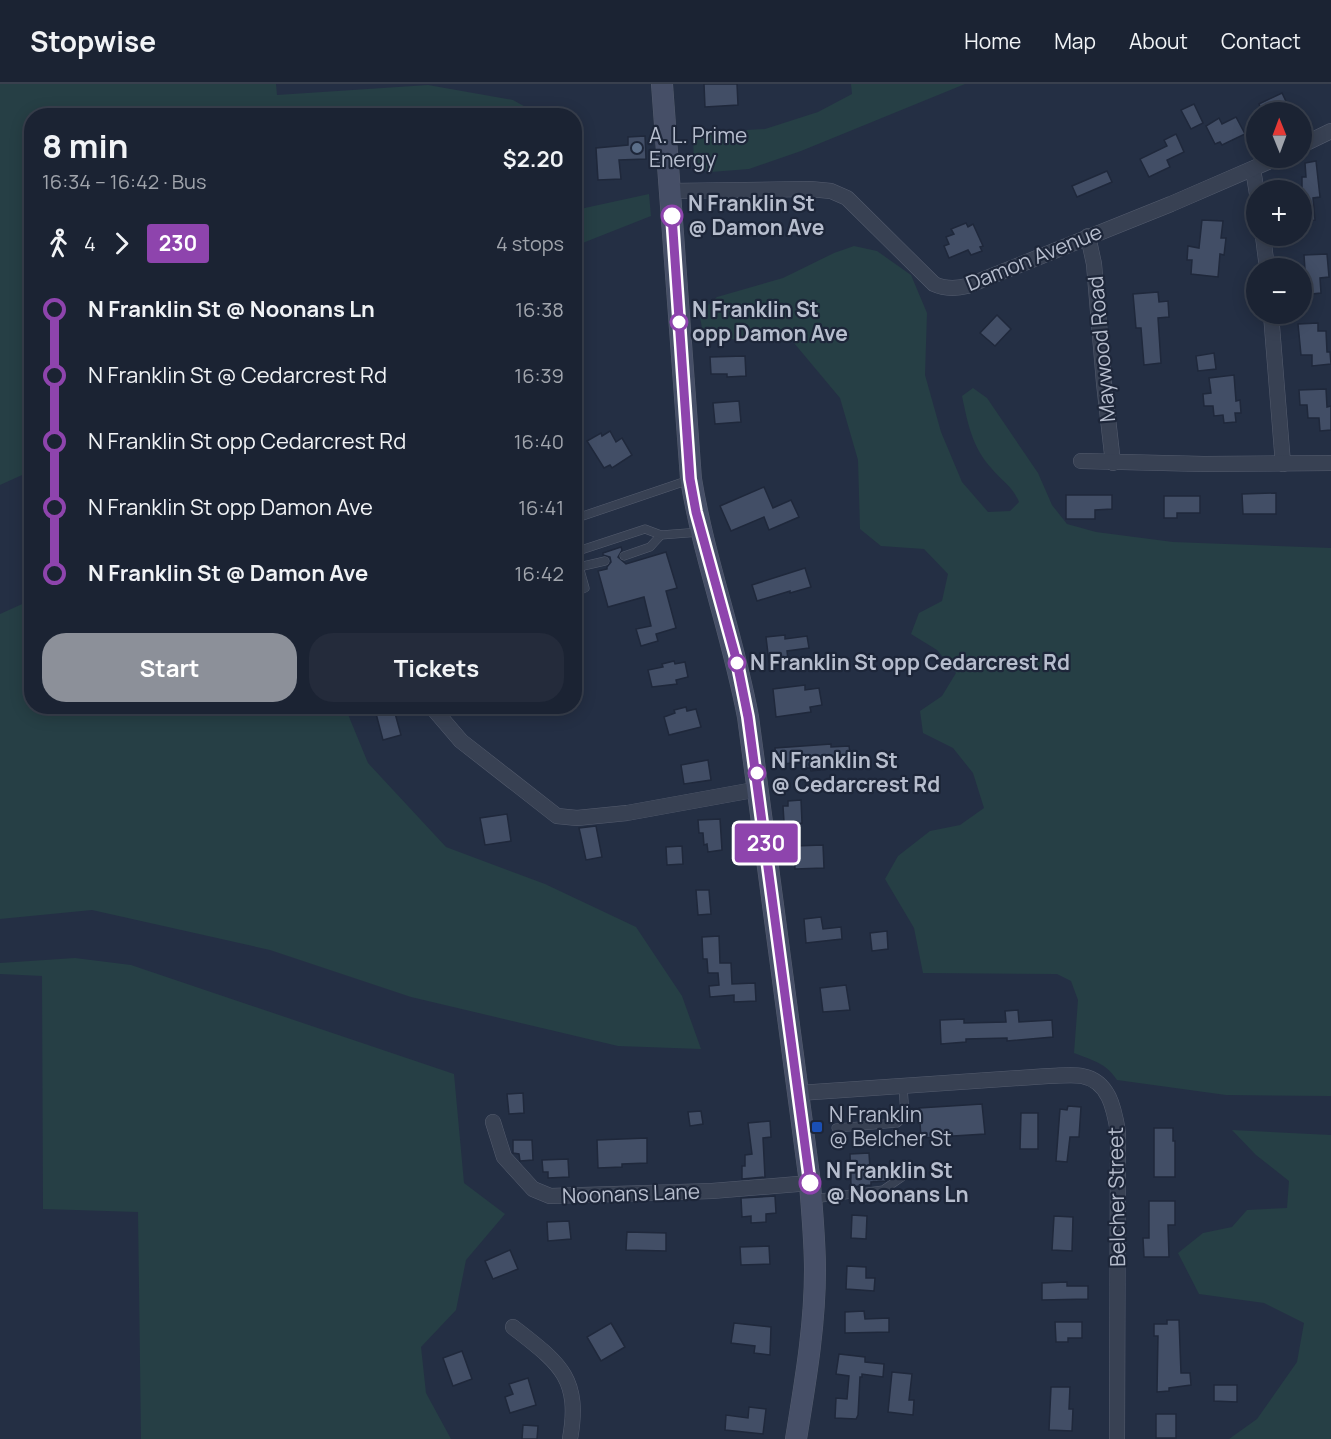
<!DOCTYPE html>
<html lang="en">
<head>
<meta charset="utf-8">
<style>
	:root { --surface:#1b2333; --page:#242b3b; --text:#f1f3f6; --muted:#a0a4ac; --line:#39404e; --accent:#8c9099 }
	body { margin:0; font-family:Manrope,sans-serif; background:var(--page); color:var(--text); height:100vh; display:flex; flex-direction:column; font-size:22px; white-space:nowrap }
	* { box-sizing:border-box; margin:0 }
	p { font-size:20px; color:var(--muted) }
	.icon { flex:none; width:33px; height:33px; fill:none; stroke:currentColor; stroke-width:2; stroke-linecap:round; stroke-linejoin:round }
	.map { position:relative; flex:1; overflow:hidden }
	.details { position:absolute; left:24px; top:24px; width:558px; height:606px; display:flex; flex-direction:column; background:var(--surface); border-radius:24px; box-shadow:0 3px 15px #0003,0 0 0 2px var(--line) }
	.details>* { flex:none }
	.badge { padding:0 12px; border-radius:4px; font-size:21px; line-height:39px }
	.needle { width:39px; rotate:359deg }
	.buttons { position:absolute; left:1246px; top:18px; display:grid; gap:12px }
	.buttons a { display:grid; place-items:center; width:66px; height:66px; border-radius:50%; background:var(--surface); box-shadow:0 3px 15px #0003,0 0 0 2px var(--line); font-size:30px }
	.map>.badge { position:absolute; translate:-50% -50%; box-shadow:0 0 0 3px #fff }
	.legs { display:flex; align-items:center; gap:9px; height:66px; padding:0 18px; font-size:20px }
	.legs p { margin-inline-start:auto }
	.head { display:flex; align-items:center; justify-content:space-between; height:102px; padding:0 18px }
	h1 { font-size:33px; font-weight:700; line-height:45px }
	.button { display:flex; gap:12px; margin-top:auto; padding:12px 18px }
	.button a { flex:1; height:69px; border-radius:24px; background:var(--accent); color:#fff; font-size:24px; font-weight:700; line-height:69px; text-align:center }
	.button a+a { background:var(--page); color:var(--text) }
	ul { padding:0 18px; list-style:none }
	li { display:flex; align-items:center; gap:21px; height:66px; font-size:22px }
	li i { display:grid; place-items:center; width:9px; height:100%; margin:0 8px; background:currentColor }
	li i::after { content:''; width:15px; height:15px; margin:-8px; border:4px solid; border-radius:50%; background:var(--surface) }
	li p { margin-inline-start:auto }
	li:first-child i { background:linear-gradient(#0000 50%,currentColor 0) }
	li:last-child i { background:linear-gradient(currentColor 50%,#0000 0) }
	header { display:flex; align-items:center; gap:36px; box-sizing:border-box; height:84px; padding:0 30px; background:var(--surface); border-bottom:2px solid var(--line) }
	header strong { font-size:28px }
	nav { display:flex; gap:33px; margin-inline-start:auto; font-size:21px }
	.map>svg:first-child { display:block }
</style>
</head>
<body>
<header>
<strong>Stopwise</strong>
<nav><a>Home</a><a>Map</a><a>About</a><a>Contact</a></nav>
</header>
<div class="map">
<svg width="1331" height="1355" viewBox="0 0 1331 1355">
	<rect width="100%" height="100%" fill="#242f44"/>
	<g fill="#263f45">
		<path d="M0,0H276L277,11L428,1L513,16L540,31L32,32L31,387L0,401Z"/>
		<path d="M851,0H965L801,67L749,85L711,88L694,85L693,49L765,45L818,28L852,10Z"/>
		<path d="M575,107L580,125L649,110L651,132L575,162Z"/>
		<path d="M854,162L877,167L911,191L927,229L925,291L941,348L962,398L988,428L1010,427L1019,418C1013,403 1002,397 992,385C972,363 968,340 962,312L973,304L987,314L1038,389L1052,421L1067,440L1096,448L1173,458L1331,464V1012L1226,1011L1117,996C1106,979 1092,976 1074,969L1078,916L1071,897L1057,890L923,889L914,844L885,795L898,772L930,747L960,741L984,724L973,689L953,664L923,649L920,627L942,612L956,589L937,566L911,550L919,529L942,517L948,490L924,465L881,462L860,445L858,376L840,314L789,253L745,256L704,253L699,229L717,213L783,194L834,169Z"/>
		<path d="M31,516L32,622L345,623L368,679L446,763L545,800L636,843L682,912L701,965L618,962L411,913L270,866L92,826L0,835V530Z"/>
		<path d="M75,874L131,881L454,990L464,1099L505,1130L466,1176L456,1226L421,1263L426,1309L451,1355H141L138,1128L43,1125L42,892L0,890V879Z"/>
		<path d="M1232,1046L1331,1051V1355H1229L1257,1335L1297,1278L1304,1239L1264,1219L1199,1210L1178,1169L1203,1149L1232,1143L1247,1126L1287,1124L1289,1097L1256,1071Z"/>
	</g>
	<g fill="#424e66" stroke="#1f283b" stroke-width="1.5">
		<path d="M704,0H737L738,21L705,23Z"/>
		<path d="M1282,9L1291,28H1262L1259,20Z"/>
		<path d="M1194,20L1203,39L1191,45L1181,26Z"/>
		<path d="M1236,33L1245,50L1222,61L1220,58L1215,60L1206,42L1219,34L1222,40Z"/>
		<path d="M1176,50L1184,68L1167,76L1170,83L1149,93L1140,75L1167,62L1164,56Z"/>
		<path d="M645,52L646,75L619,76L621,95L598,96L596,64L628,61V53Z"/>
		<path d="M1316,77L1320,113L1313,114L1315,136L1302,137V93H1306L1305,79Z"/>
		<path d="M1107,87L1112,98L1077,113L1072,102Z"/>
		<path d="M1202,136L1223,137L1221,154H1226L1224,171L1220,170L1218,193L1191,190L1192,176H1187L1188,162L1199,164Z"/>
		<path d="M966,139L968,143L973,140L983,162L980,163L982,167L971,171L968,166L949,174L944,162L949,160L946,153L954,150L951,145Z"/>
		<path d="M1327,170L1329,193L1320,194L1321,209L1302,211V186H1305L1304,171Z"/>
		<path d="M1158,208L1159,218L1168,217L1169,233L1158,234L1161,279L1144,281L1141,244H1136L1133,210Z"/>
		<path d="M997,231L1011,245L995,262L980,249Z"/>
		<path d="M1318,239V247H1326L1327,268H1330L1331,280L1312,282V271H1301L1298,240Z"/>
		<path d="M1214,269L1216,285L1198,287L1196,272Z"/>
		<path d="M745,272L746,292L727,293V290H711L710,273Z"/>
		<path d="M1234,291L1236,317L1240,316L1241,329H1235L1236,338L1224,339L1223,331L1214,332L1213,322H1204L1203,310L1211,309L1209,294Z"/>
		<path d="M1326,305L1327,323L1331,322V346L1320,347L1319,334H1308L1307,321H1300L1299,306Z"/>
		<path d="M739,317L741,338L715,340L713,319Z"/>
		<path d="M610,347L616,358L622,354L632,371L612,384L610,381L604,384L587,357L601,349L602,352Z"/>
		<path d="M764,403L773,424L791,416L799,433L769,446L764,433L731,447L720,422Z"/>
		<path d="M1276,409V430H1243L1242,410Z"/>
		<path d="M1066,411H1112V425L1095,426V435H1066Z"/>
		<path d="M1164,412H1200V429H1177V434H1164Z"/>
		<path d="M621,463L622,466L618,473L626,480L666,468L677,504L666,507L676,544L656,550L658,557L641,562L636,545L651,542L644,513L608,523L598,487L607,485V483L611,478L610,473L603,471V469Z"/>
		<path d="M805,484L811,503L790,509V507L757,517L752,501Z"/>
		<path d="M785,551V555L807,552L809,564L787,567L788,575L769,578L766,553Z"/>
		<path d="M674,577L675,580L685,578L688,593L676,596L677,600L652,603L648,586L663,583L662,580Z"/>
		<path d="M805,601V606L819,604L822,621L810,623L811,628L776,633L773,605Z"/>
		<path d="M374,622H393L401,651L383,656Z"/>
		<path d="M686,623L687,627L696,625L701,643L669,651L664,633L675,629L674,626Z"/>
		<path d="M831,660V663L849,662L851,676L826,678L827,685L811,687L810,684H802V678L782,680V675L776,676L775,664Z"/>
		<path d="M708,676L711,696L684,700L681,681Z"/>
		<path d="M801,716L802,739L789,740V738H784L783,722H788V717Z"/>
		<path d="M507,730L511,757L485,761L480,734Z"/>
		<path d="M720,735L722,766L708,768L707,760L704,761L703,749H699L698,736Z"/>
		<path d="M596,742L602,773L586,776L579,744Z"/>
		<path d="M823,761L824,784L795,785L794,762Z"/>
		<path d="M682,762L683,780L667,781L666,763Z"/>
		<path d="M696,806H709L711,830L698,831Z"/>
		<path d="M821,833L823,845L841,843L842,855L806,859L804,835Z"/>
		<path d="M887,847L888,865L872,867L870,849Z"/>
		<path d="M719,852L720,879H731L732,900L755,899L756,917L734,918V911L710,913L709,902L719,901L718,889H708L707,875H703L702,853Z"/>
		<path d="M846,901L850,926L823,928L820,904Z"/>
		<path d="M1018,926L1019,938L1052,936L1053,953L1007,957V954L966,955V958L941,960L940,936L964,935V939L1006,938L1005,927Z"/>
		<path d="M523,1009L524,1029L509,1030L507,1010Z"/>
		<path d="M982,1020L985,1050L921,1054L919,1024Z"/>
		<path d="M1068,1022L1081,1023L1079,1053H1070L1067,1078L1056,1077L1060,1025L1067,1026Z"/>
		<path d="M701,1027L703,1040L690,1042L688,1028Z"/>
		<path d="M1021,1029H1038V1065H1020Z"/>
		<path d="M770,1037L771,1053L763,1054L765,1093L742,1095V1082H745V1071L752,1070L748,1039Z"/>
		<path d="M1154,1044H1173V1057H1175V1093H1154Z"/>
		<path d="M647,1054V1079L622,1080V1083L598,1084L597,1056Z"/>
		<path d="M513,1056H532L533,1076L520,1077L519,1070L513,1069Z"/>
		<path d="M869,1069L870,1085L885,1084L886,1097L871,1098V1101L851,1103L850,1070Z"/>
		<path d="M568,1075L569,1093L548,1094V1088H543L542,1076Z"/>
		<path d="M775,1112L776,1129L766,1130V1138L751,1139V1132L742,1133L741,1114Z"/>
		<path d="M1149,1117H1175V1141H1168L1169,1173H1144L1143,1154H1149Z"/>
		<path d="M852,1131L867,1132L866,1155L851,1154Z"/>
		<path d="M1054,1132L1073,1133L1072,1167L1052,1166Z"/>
		<path d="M569,1137L571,1155L548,1157L547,1138Z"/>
		<path d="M627,1148L666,1149V1167L626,1166Z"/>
		<path d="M769,1162L770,1180L741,1181L740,1163Z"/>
		<path d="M510,1166L518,1185L493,1195L485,1177Z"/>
		<path d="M847,1182L866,1183V1194H875L874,1207L846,1205Z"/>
		<path d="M1067,1198V1202H1088V1215L1042,1216V1199Z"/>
		<path d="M864,1227L865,1235L889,1234V1248L845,1249V1228Z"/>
		<path d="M1167,1236H1179L1181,1289H1190L1191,1301L1169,1304V1307L1157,1308L1158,1252H1154V1240H1167Z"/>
		<path d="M1055,1238H1082V1254H1068V1258H1056Z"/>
		<path d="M611,1239L625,1263L601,1277L587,1253Z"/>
		<path d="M734,1239L771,1243L770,1271L754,1269L755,1262L731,1259Z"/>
		<path d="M462,1267L472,1295L453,1302L443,1274Z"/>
		<path d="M839,1270L865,1273V1278L884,1280L883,1293L862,1290V1293H860L858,1331L856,1335L835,1334L836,1314L847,1315L849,1292L836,1290Z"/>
		<path d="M892,1288L912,1290L909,1316H914L913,1331L888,1328Z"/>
		<path d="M528,1294L536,1321L510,1329L505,1313L513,1310L509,1300Z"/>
		<path d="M1214,1301H1237V1318L1214,1317Z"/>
		<path d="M1051,1303H1070L1069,1325H1073L1072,1347L1049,1346Z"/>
		<path d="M749,1323L766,1325L763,1350L725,1346L726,1331L748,1334Z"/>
		<rect x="1156" y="1330" width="20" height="24"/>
		<path d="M523,1341L538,1342L537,1355H522Z"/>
	</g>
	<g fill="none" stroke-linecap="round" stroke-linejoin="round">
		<defs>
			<g id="service">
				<path d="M574,435L689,396"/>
				<path d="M624,472L650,463L661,451"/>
				<path d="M579,483L605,477"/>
				<path d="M574,509L585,504L575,468L645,445L661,451L700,448"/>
				<path d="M836,1044L897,1039L905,1032L903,1002"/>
				<path d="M813,1115L883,1106L902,1093"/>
			</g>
			<g id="minor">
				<path d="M1302,61L1331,47"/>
				<path d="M1253,85L1257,110"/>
				<path d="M670,107L810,105L831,107L847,114L934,200C945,205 955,205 967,202L1171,120L1277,74"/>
				<path d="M1088,152L1094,180L1104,299L1113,379"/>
				<path d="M1263,152L1267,184"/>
				<path d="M1271,230L1283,380"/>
				<path d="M1081,377L1204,380L1331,379"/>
				<path d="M431,622L461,657L557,732L577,734L627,729L759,705"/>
				<path d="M799,1009L1048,992C1059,992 1072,990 1082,992C1109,997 1114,1024 1118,1048L1117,1355"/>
				<path d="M493,1038L504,1073L533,1105L550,1112L712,1107L810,1099"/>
				<path d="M513,1243C559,1279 581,1293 570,1355"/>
			</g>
			<path id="secondary" d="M662,0L691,395C704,475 733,552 748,633L810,1099C812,1128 815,1157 815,1186C815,1243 805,1299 796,1355"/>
		</defs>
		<use href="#service" stroke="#545c6e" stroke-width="9"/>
		<use href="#minor" stroke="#545c6e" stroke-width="16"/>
		<use href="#secondary" stroke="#545c6e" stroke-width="22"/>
		<use href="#service" stroke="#384153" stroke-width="8"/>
		<use href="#minor" stroke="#384153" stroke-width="15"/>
		<use href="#secondary" stroke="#464f67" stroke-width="21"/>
	</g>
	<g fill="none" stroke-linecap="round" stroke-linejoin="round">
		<defs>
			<path id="line-1" d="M672,132L690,395L696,428L737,578L748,633L810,1099"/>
		</defs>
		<use href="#line-1" stroke="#fff" stroke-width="14"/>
		<use href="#line-1" stroke="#8e44ad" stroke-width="9"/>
	</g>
	<circle fill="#5c6f8a" stroke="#1d2639" stroke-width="2" cx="637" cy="64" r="6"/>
	<g fill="#fff" stroke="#8e44ad" stroke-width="3">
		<circle cx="672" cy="132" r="10"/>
		<circle cx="679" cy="238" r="8"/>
		<circle cx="737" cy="579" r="8"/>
		<circle cx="757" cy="689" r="8"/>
		<circle cx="810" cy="1099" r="10"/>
	</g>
	<rect fill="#1a4fb4" stroke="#1d2639" stroke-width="2" x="811" y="1037" width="12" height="12" rx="3"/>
	<g text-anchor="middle" stroke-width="4.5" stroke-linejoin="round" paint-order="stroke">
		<g font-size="21" fill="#b6bdcd" stroke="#1d2639" text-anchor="start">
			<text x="649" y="59">A. L. Prime<tspan x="649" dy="24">Energy</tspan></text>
			<text x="829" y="1038">N Franklin<tspan x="829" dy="24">@ Belcher St</tspan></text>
		</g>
		<g font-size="21" font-weight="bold" fill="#b6bdcd" stroke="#1d2639" text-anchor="start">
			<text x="688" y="127">N Franklin St<tspan x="688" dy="24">@ Damon Ave</tspan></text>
			<text x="692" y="233">N Franklin St<tspan x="692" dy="24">opp Damon Ave</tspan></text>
			<text x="750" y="586">N Franklin St opp Cedarcrest Rd</text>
			<text x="771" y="684">N Franklin St<tspan x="771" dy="24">@ Cedarcrest Rd</tspan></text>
			<text x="826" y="1094">N Franklin St<tspan x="826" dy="24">@ Noonans Ln</tspan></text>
		</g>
		<g font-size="21" fill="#b6bdcd" stroke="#1d2639">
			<text transform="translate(1034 174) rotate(-22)" y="7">Damon Avenue</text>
			<text transform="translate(1102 265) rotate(-95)" y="7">Maywood Road</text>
			<text transform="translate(631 1110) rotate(-2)" y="7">Noonans Lane</text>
			<text transform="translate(1117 1113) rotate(-91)" y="7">Belcher Street</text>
		</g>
	</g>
</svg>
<div class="buttons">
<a><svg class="needle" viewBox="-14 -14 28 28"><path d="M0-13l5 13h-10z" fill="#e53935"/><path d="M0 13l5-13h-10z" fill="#a0a4ac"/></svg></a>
<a>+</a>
<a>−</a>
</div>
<b class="badge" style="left:766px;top:759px;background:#8e44ad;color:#fff">230</b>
<section class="details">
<div class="head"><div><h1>8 min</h1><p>16:34 – 16:42 · Bus</p></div><b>$2.20</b></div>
<div class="legs"><svg class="icon" aria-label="walk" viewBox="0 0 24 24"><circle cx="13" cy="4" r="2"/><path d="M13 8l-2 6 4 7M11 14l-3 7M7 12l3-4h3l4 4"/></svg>4<svg class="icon" aria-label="forward" viewBox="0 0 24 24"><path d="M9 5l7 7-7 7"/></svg><b class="badge" style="background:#8e44ad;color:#fff">230</b><p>4 stops</p></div>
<ul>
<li><i style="color:#8e44ad"></i><b>N Franklin St @ Noonans Ln</b><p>16:38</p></li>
<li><i style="color:#8e44ad"></i><span>N Franklin St @ Cedarcrest Rd</span><p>16:39</p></li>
<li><i style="color:#8e44ad"></i><span>N Franklin St opp Cedarcrest Rd</span><p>16:40</p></li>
<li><i style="color:#8e44ad"></i><span>N Franklin St opp Damon Ave</span><p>16:41</p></li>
<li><i style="color:#8e44ad"></i><b>N Franklin St @ Damon Ave</b><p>16:42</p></li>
</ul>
<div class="button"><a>Start</a><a>Tickets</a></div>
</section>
</div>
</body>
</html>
